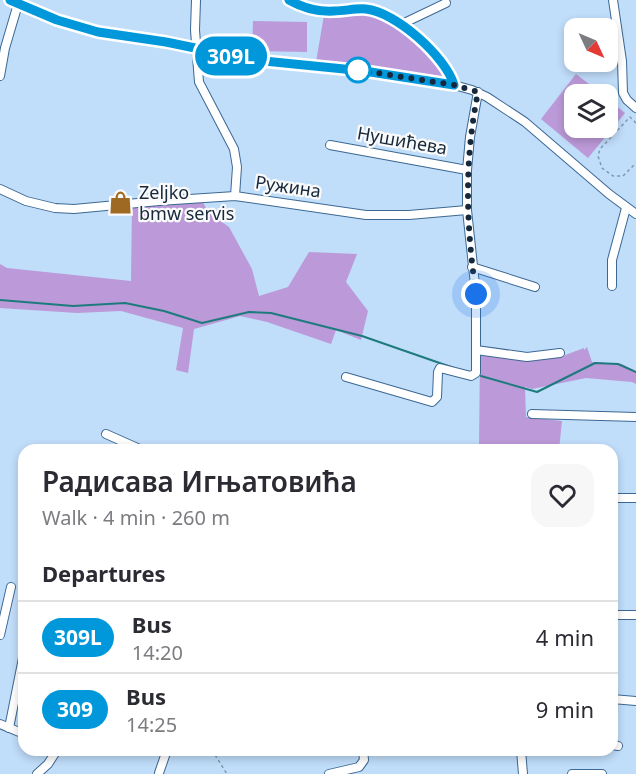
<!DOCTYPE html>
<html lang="en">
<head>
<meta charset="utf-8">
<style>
	:root { --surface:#fff; --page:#f7f7f7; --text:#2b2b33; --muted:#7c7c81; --line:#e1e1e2 }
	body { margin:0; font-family:"Noto Sans",sans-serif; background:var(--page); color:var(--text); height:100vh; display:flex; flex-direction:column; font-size:22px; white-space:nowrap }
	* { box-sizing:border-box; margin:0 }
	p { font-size:20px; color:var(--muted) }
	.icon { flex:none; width:33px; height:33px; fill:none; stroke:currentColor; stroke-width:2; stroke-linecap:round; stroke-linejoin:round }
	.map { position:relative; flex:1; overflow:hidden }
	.panel { position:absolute; left:18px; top:444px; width:600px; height:312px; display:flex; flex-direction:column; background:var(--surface); border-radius:18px; box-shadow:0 3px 9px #0003 }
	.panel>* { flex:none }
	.badge { padding:0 12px; border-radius:20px; font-size:21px; line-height:39px }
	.needle { width:39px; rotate:134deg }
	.buttons { position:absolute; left:564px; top:18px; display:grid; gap:12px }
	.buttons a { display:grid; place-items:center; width:54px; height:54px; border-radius:12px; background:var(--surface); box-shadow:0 3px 9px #0003; font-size:30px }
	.you { position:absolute; width:30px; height:30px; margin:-15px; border:4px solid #fff; border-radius:50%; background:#1a73e8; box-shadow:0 0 0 9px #1a73e833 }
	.map>.badge { position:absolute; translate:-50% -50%; box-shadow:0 0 0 3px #fff }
	h2 { padding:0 24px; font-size:22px; line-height:54px }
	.round { display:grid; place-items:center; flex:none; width:63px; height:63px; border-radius:18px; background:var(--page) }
	.summary { display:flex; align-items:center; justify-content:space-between; height:102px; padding:0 24px }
	h1 { font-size:28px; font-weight:600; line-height:45px }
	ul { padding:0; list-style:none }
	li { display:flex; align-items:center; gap:18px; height:72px; padding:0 24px; border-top:2px solid var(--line) }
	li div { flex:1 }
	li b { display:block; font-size:22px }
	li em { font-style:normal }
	li .badge { min-width:66px; font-weight:700; text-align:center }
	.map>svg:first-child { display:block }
</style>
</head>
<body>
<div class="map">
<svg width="636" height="774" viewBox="0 0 636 774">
	<rect width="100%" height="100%" fill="#c0ddfa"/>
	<g fill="#bc99d8">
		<path d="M363,13C396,18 418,45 442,67V77L361,65L316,62L324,15Z"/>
		<path d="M253,21L307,22V52L252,51Z"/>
		<path d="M576,74L602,94H574V128H608V99L625,113L588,158L541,119Z"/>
		<path d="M201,199L209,213L229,227L252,269L259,296L288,287L309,252L357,254L346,282L368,311L361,340L336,330L331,344L267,322L240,316L194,329L188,373L176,370L183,328L121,311L77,313L0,308V264L7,268L131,281L132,204Z"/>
		<path d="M587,347L592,362L622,364L636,371V384L632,382L586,378L532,389L525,387L526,417L562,421L559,450H479L480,352L560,357L584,348V350Z"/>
	</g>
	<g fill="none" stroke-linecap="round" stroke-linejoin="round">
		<g stroke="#1d7b7d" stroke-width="2">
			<path d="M0,300L73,306L125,303L164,311L202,323L249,312L271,313L362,336L454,368"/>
			<path d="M481,376L537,392L595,363L618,364L636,372"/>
		</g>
		<defs>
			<g id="minor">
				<path d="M10,0L57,20L98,32L167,42L253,60L364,71L454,85L472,90L487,97L525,122L609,194L636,214"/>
				<path d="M196,0L195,30L199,82L234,149L237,167L235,196"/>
				<path d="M290,0C303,8 318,12 334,11C345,11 356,8 366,9C397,13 446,56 454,85"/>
				<path d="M613,0L622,61L623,93L627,100L636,108"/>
				<path d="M402,24L446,3"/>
				<path d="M0,76L5,48L18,4"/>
				<path d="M330,145L467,170"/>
				<path d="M0,189L26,201L55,208L74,209L159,201L235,196L366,215H409L467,210"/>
				<path d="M472,267L535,287"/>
				<path d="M612,286V260L626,208"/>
				<path d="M476,350L527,357L560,353"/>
				<path d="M346,377L432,402L437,397L438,372L440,368L471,376L476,373V294L467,210V170L470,137L478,92"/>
				<path d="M532,414L636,417"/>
				<path d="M106,434L142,450"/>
				<path d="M612,498H636"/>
				<path d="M612,615H636"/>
				<path d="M0,635L11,587"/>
				<path d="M612,699L636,701"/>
				<path d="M0,724L24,734"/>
				<path d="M9,728L24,653"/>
				<path d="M612,745L618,746"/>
				<path d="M521,750L523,774"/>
				<path d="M159,773L167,750"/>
				<path d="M37,774L48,764L57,750"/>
				<path d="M329,774L359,767L364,760L363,750"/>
				<path d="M572,774H602"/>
			</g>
		</defs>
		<use href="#minor" stroke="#3c6893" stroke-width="10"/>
		<g stroke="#7f98b1" stroke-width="1.5" stroke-dasharray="3 3" stroke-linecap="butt">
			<path d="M636,123L630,117L600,149L598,156L602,168L613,176H623L636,163"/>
			<path d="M212,750L227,774"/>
		</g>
		<use href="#minor" stroke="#fff" stroke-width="8"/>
	</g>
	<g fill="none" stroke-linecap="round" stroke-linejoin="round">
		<defs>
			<path id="line" d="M10,0L57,20L98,32L166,42L253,60L364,71L454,85C446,57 396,12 366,9C356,8 345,11 334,11C318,12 303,8 289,0"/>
		</defs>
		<use href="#line" stroke="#fff" stroke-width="14"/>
		<use href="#line" stroke="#0098da" stroke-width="9"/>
		<path stroke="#16283b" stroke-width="6" stroke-dasharray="0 10.8" d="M358,70L454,85L478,92C464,162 466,224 476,294"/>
	</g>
	<defs>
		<symbol id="shop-bare" viewBox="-9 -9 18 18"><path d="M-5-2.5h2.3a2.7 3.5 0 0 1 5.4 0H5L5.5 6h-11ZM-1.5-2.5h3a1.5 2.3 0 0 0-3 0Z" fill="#9e6922" stroke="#fafafa" stroke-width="2.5" paint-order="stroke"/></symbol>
	</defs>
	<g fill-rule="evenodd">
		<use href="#shop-bare" x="104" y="186" width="33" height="33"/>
	</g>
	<circle fill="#fff" stroke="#0098da" stroke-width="3" cx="358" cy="70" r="12"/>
	<g text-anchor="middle" stroke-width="4.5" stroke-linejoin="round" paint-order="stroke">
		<g font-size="18" fill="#16283b" stroke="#fafafa">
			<text transform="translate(402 141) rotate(10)" y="6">Нушићева</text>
			<text transform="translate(288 187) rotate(8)" y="6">Ружина</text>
		</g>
		<g font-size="18" fill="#16283b" stroke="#fafafa" text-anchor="start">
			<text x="139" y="199">Zeljko<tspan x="139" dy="21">bmw servis</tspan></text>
		</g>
	</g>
</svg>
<div class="buttons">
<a><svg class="needle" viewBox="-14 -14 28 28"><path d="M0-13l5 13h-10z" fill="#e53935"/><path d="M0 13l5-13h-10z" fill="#7c7c81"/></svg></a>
<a><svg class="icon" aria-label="layers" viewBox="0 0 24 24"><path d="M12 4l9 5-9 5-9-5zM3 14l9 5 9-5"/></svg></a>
</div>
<div class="you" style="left:476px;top:294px"></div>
<b class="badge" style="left:231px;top:56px;background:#0098da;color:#fff">309L</b>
<section class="panel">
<div class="summary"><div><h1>Радисава Игњатовића</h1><p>Walk · 4 min · 260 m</p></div><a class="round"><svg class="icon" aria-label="heart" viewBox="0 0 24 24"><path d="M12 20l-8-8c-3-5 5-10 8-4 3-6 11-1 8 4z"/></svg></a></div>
<h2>Departures</h2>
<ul>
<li><span class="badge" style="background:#0098da;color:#fff">309L</span><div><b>Bus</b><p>14:20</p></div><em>4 min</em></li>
<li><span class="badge" style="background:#0098da;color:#fff">309</span><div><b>Bus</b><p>14:25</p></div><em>9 min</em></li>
</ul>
</section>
</div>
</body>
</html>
